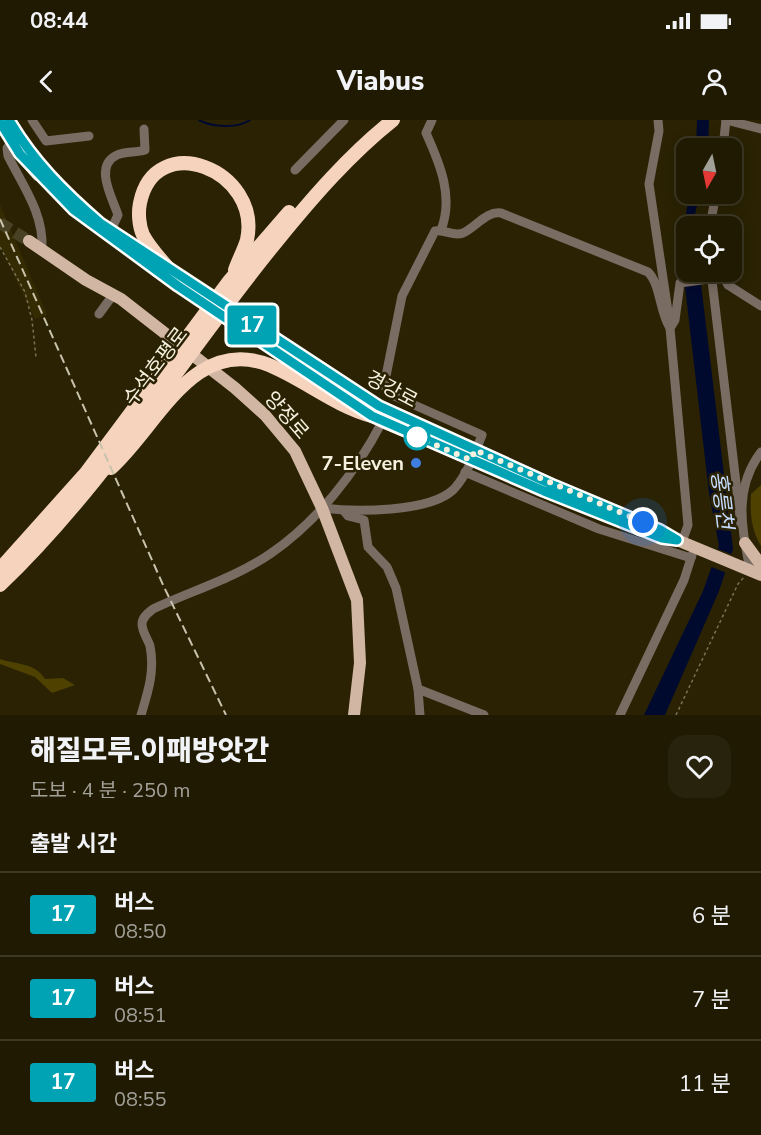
<!DOCTYPE html>
<html lang="ko">
<head>
<meta charset="utf-8">
<style>
	:root { --surface:#201a02; --page:#28230c; --text:#f1f3f6; --muted:#a2a199; --line:#3d3824 }
	body { margin:0; font-family:"Nunito Sans","Noto Sans KR",sans-serif; background:var(--page); color:var(--text); height:100vh; display:flex; flex-direction:column; font-size:22px; white-space:nowrap }
	* { box-sizing:border-box; margin:0 }
	p { font-size:20px; color:var(--muted) }
	.icon { flex:none; width:33px; height:33px; fill:none; stroke:currentColor; stroke-width:2; stroke-linecap:round; stroke-linejoin:round }
	.map { position:relative; height:595px; overflow:hidden }
	.sheet { display:flex; flex-direction:column; background:var(--surface); flex:1 }
	.sheet>* { flex:none }
	.badge { padding:0 12px; border-radius:4px; font-size:21px; line-height:39px }
	.needle { width:39px; rotate:189deg }
	.fabs { position:absolute; left:676px; top:18px; display:grid; gap:12px }
	.fabs a { display:grid; place-items:center; width:66px; height:66px; border-radius:12px; background:var(--surface); box-shadow:0 3px 15px #0003,0 0 0 2px var(--line); font-size:30px }
	.you { position:absolute; width:30px; height:30px; margin:-15px; border:4px solid #fff; border-radius:50%; background:#1a73e8; box-shadow:0 0 0 9px #1a73e833 }
	.map>.badge { position:absolute; translate:-50% -50%; box-shadow:0 0 0 3px #fff }
	h2 { padding:0 30px; font-size:22px; line-height:54px }
	.round { display:grid; place-items:center; flex:none; width:63px; height:63px; border-radius:18px; background:var(--page) }
	.head { display:flex; align-items:center; justify-content:space-between; height:102px; padding:0 30px }
	h1 { font-size:28px; font-weight:800; line-height:45px }
	ul { padding:0; list-style:none }
	li { display:flex; align-items:center; gap:18px; height:84px; padding:0 30px; border-top:2px solid var(--line) }
	li div { flex:1 }
	li b { display:block; font-size:22px }
	li em { font-style:normal }
	li .badge { min-width:66px; font-weight:700; text-align:center }
	.status { display:flex; justify-content:space-between; align-items:center; height:42px; padding:0 30px; background:var(--surface); direction:ltr }
	.status svg { height:16px; fill:currentColor }
	header { display:flex; justify-content:space-between; align-items:center; height:78px; padding:0 30px; background:var(--surface); font-size:27px; font-weight:800 }
	.map>svg:first-child { display:block }
</style>
</head>
<body>
<div class="status"><b>08:44</b><svg viewBox="0 0 49 12"><path d="M0 12V9h3v3zM5 12V6h3v6zM10 12V3h3v9zM15 12V0h3v12zM26 1h20v11H26zM47 4h2v5h-2z"/></svg></div>
<header><svg class="icon" aria-label="back" viewBox="0 0 24 24"><path d="M15 5l-7 7 7 7"/></svg>Viabus<svg class="icon" aria-label="person" viewBox="0 0 24 24"><circle cx="12" cy="8" r="4"/><path d="M4 21q1-7 8-7t8 7"/></svg></header>
<div class="map">
<svg width="761" height="595" viewBox="0 0 761 595">
	<rect width="100%" height="100%" fill="#2a2203"/>
	<path fill="#352b02" d="M0,84L47,195L35,199L0,126Z"/>
	<g fill="#4f4100">
		<path d="M761,365V426C751,410 750,393 751,374Z"/>
		<path d="M0,539C17,545 34,542 45,559L63,558L75,565L52,573L35,557L0,544Z"/>
	</g>
	<g fill="#000a2f">
		<path d="M697,0H709L708,28H696Z"/>
		<path d="M689,74H700L692,106H687V152H698L701,164L733,429L719,471L665,595H644L703,471L719,426L709,373L684,158L683,115Z"/>
	</g>
	<path fill="#2a2203" d="M715,428L734,435L729,454L709,446Z"/>
	<g fill="none" stroke-linecap="round" stroke-linejoin="round">
		<path stroke="#000a2f" stroke-width="2" d="M199,0C212,7 237,9 250,0"/>
		<path stroke="#494124" stroke-width="12" stroke-dasharray="12 6" stroke-linecap="butt" d="M0,103L29,121"/>
		<g stroke="#797258" stroke-width="1.5" stroke-dasharray="3 3" stroke-linecap="butt">
			<path d="M0,127L25,172L32,200L36,237"/>
			<path d="M676,595L738,464L744,457"/>
		</g>
		<g stroke="#796c63" stroke-width="9">
			<path d="M32,0L46,21L89,16"/>
			<path d="M432,0L426,13C440,44 454,77 441,110"/>
			<path d="M658,0L659,11L649,64L670,205"/>
			<path d="M726,0L761,9"/>
			<path d="M12,21L7,28L8,36C23,66 44,94 42,129"/>
			<path d="M723,28L726,0"/>
			<path d="M295,50L344,0"/>
			<path d="M710,106L716,74"/>
			<path d="M111,110L118,95C113,79 93,46 117,35C126,31 136,33 145,30L144,9"/>
			<path d="M711,152L741,405"/>
			<path d="M722,154L728,165L761,186"/>
			<path d="M99,194L113,175"/>
			<path d="M465,352L599,409L691,438"/>
			<path d="M322,388C354,392 430,393 454,369C467,355 475,333 482,315L394,276L384,266L402,176L435,111C445,109 453,117 463,113C476,107 486,91 501,93L648,152C661,165 659,191 670,208"/>
			<path d="M344,391L348,396L364,400L368,427L387,447L396,468L418,569L484,595"/>
			<path d="M682,422L688,405L670,208L675,200L680,163L723,157"/>
			<path d="M750,450C742,408 733,369 761,332"/>
			<path d="M418,569L420,595"/>
			<path d="M141,595C148,572 155,551 150,526C148,519 142,512 142,504C142,497 148,493 153,489C191,471 235,458 270,434C317,402 356,352 382,302"/>
			<path d="M620,595L684,460L692,435"/>
		</g>
		<g stroke="#d2b6a4" stroke-width="12">
			<path d="M9,0C33,41 64,72 100,103L379,286L556,366L660,410L677,420L761,455"/>
			<path d="M0,2L20,34L38,55"/>
			<path d="M29,121L86,160L121,179L235,268L265,295L295,331L322,388L357,480L360,543L354,595"/>
			<path d="M156,151L382,302L608,396"/>
			<path d="M745,423L761,445"/>
		</g>
		<g stroke="#f5d3bd" stroke-width="14">
			<path d="M171,151C161,140 150,128 143,115C139,106 138,93 140,83C155,8 262,50 247,120C244,130 238,141 235,150"/>
			<path d="M111,348C157,307 193,215 269,245C305,260 335,286 372,296"/>
			<path d="M0,449L86,353L230,160L289,92"/>
			<path d="M0,465C105,365 185,233 277,121C312,78 349,35 393,0"/>
		</g>
		<path stroke="#c9c3ae" stroke-width="2" stroke-dasharray="9 4.5" stroke-linecap="butt" d="M0,99L164,467L226,595"/>
	</g>
	<g fill="none" stroke-linecap="round" stroke-linejoin="round">
		<defs>
			<path id="line" d="M0,2L20,34L73,89L178,166L372,296L544,371L662,418L677,420L660,410L555,366L379,286L100,103C64,72 33,41 9,0"/>
		</defs>
		<use href="#line" stroke="#fff" stroke-width="14"/>
		<use href="#line" stroke="#00a3b4" stroke-width="9"/>
		<path stroke="#f6f1df" stroke-width="6" stroke-dasharray="0 10.8" d="M417,317L471,340L475,330L643,402"/>
	</g>
	<circle fill="#fff" stroke="#00a3b4" stroke-width="3" cx="417" cy="317" r="12"/>
	<circle fill="#3f7fe0" stroke="#2a2203" stroke-width="2" cx="416" cy="343" r="6"/>
	<g text-anchor="middle" stroke-width="5" stroke-linejoin="round" paint-order="stroke">
		<g font-size="20" fill="#f6f1df" stroke="#2a2203">
			<text transform="translate(155 246) rotate(-53)" y="7">수석호평로</text>
			<text transform="translate(392 269) rotate(28)" y="7">경강로</text>
			<text transform="translate(287 295) rotate(49)" y="7">양정로</text>
		</g>
		<g font-size="20" font-weight="bold" fill="#f6f1df" stroke="#2a2203" text-anchor="end">
			<text x="404" y="350">7-Eleven</text>
		</g>
		<g font-size="21" font-style="italic" fill="#c6dcfd" stroke="#2a2203">
			<text transform="translate(722 380) rotate(83)" y="7">홍릉천</text>
		</g>
	</g>
</svg>
<div class="fabs">
<a><svg class="needle" viewBox="-14 -14 28 28"><path d="M0-13l5 13h-10z" fill="#e53935"/><path d="M0 13l5-13h-10z" fill="#a2a199"/></svg></a>
<a><svg class="icon" aria-label="locate" viewBox="0 0 24 24"><circle cx="12" cy="12" r="6"/><path d="M12 2v4M12 18v4M2 12h4M18 12h4"/></svg></a>
</div>
<div class="you" style="left:643px;top:402px"></div>
<b class="badge" style="left:252px;top:205px;background:#00a3b4;color:#fff">17</b>
</div>
<section class="sheet">
<div class="head"><div><h1>해질모루.이패방앗간</h1><p>도보 · 4 분 · 250 m</p></div><a class="round"><svg class="icon" aria-label="heart" viewBox="0 0 24 24"><path d="M12 20l-8-8c-3-5 5-10 8-4 3-6 11-1 8 4z"/></svg></a></div>
<h2>출발 시간</h2>
<ul>
<li><span class="badge" style="background:#00a3b4;color:#fff">17</span><div><b>버스</b><p>08:50</p></div><em>6 분</em></li>
<li><span class="badge" style="background:#00a3b4;color:#fff">17</span><div><b>버스</b><p>08:51</p></div><em>7 분</em></li>
<li><span class="badge" style="background:#00a3b4;color:#fff">17</span><div><b>버스</b><p>08:55</p></div><em>11 분</em></li>
</ul>
</section>
</body>
</html>
